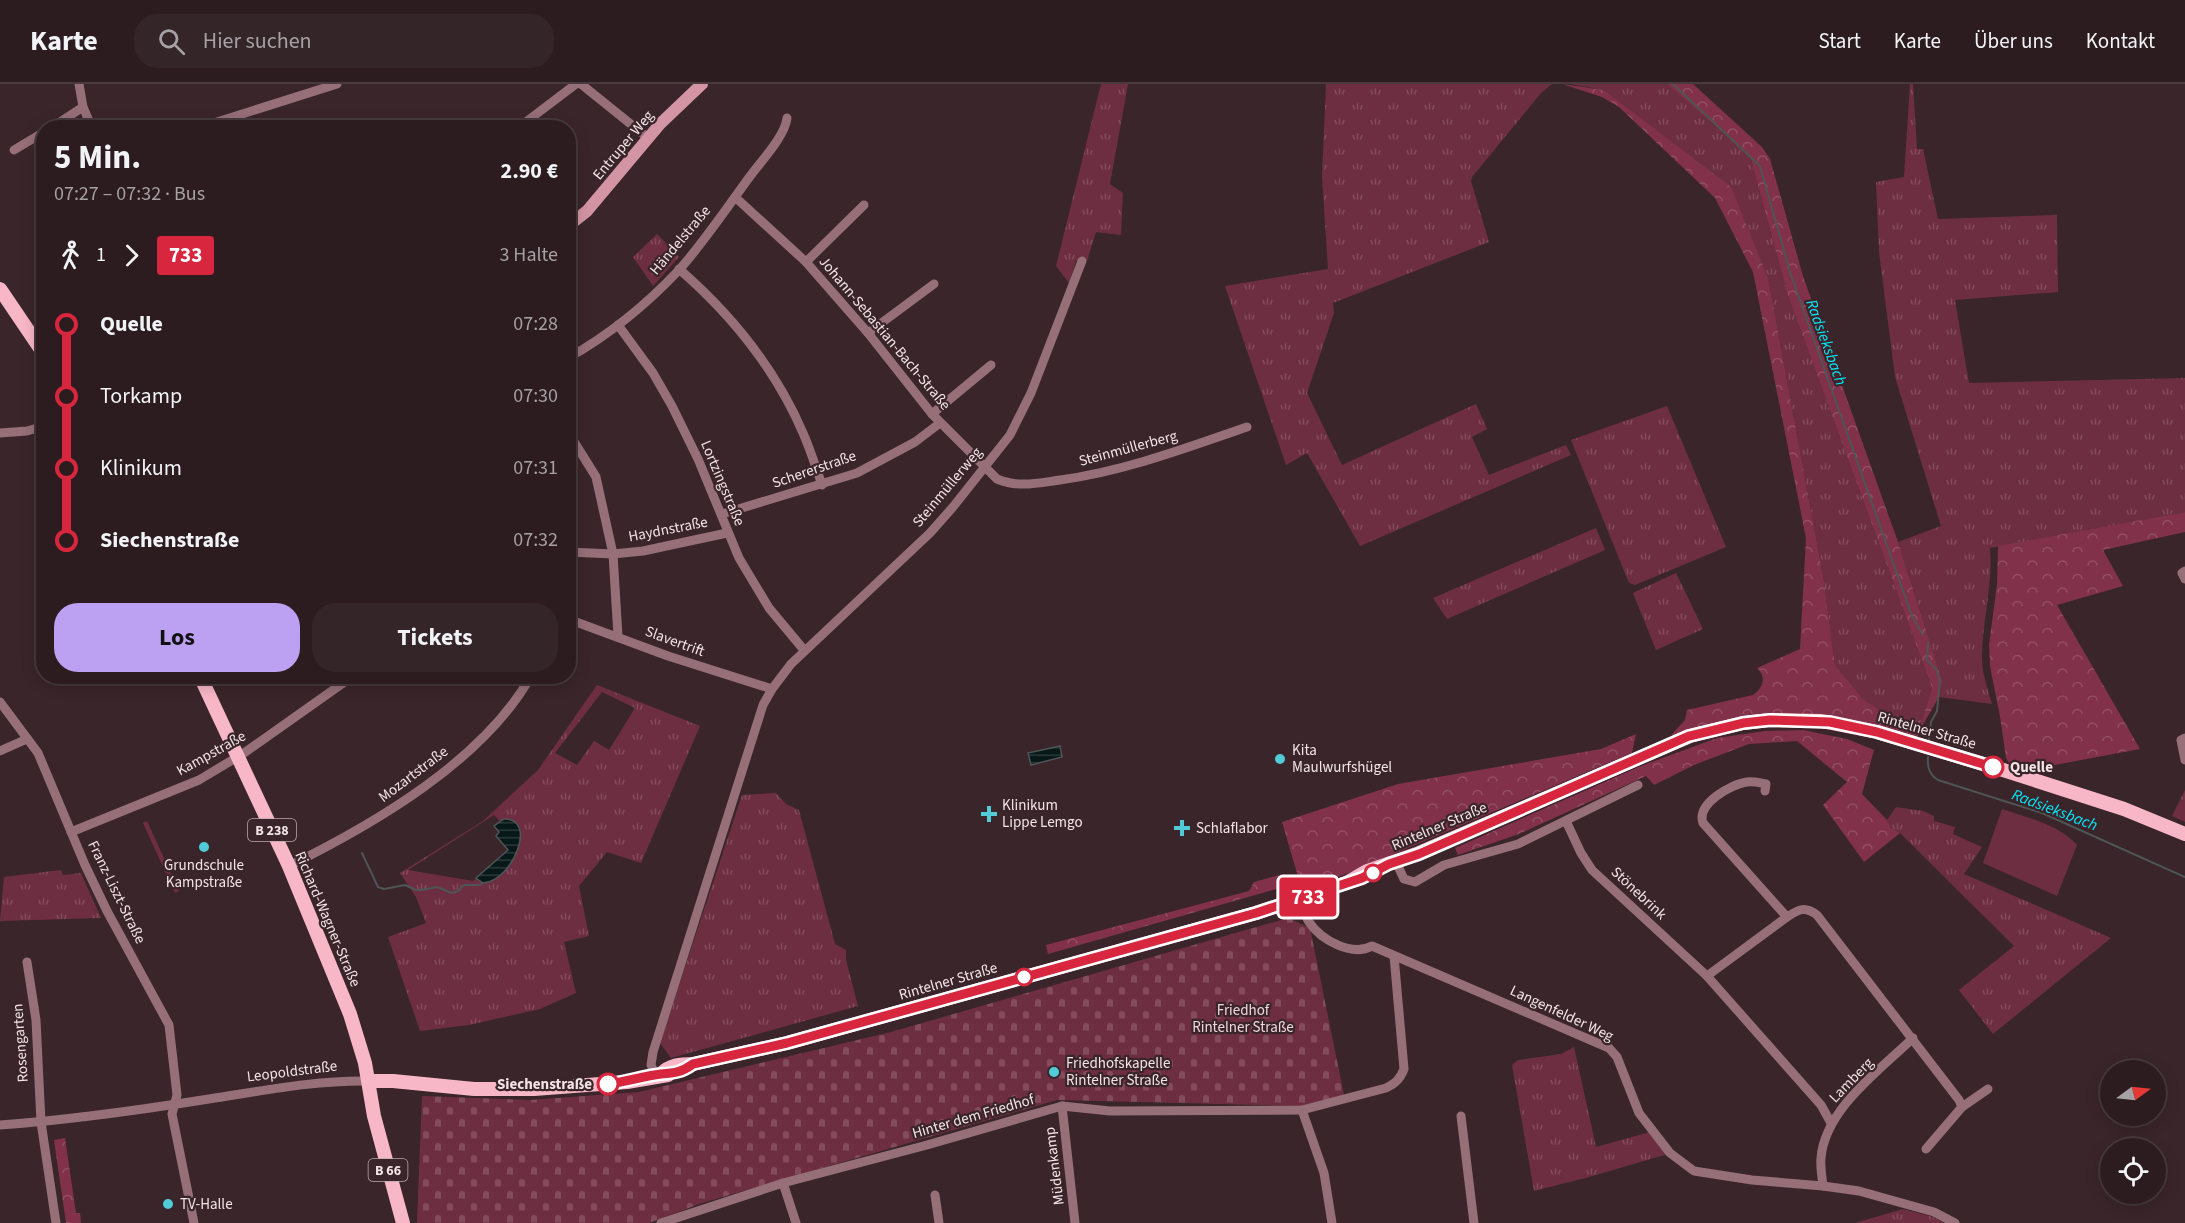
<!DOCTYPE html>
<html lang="de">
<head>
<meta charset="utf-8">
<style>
	:root { --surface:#2c1c20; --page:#342529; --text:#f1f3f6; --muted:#a6a1a5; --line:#483a3e; --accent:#bca0f2 }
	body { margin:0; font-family:"Source Sans 3",sans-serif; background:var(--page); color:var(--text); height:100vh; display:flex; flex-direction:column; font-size:22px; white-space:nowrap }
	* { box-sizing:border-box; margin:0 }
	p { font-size:20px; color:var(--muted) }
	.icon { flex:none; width:33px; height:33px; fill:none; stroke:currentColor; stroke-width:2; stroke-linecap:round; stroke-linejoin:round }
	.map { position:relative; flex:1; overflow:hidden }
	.details { position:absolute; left:36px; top:36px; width:540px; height:564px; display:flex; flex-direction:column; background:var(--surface); border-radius:24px; box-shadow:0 3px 15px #0003,0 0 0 2px var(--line) }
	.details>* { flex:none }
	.badge { padding:0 12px; border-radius:4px; font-size:21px; line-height:39px }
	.needle { width:39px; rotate:75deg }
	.controls { position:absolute; left:2100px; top:976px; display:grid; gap:12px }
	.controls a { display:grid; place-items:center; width:66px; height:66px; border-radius:50%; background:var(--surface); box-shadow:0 3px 15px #0003,0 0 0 2px var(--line); font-size:30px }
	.map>.badge { position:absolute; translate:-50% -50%; box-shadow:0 0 0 3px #fff }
	.legs { display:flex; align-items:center; gap:9px; height:66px; padding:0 18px; font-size:20px }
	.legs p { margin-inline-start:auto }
	.summary { display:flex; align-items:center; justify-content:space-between; height:102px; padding:0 18px }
	h1 { font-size:33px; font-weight:700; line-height:45px }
	.cta { display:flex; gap:12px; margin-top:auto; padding:12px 18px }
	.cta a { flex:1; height:69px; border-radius:24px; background:var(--accent); color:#111; font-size:24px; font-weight:700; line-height:69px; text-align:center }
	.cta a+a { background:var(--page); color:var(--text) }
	ul { padding:0 18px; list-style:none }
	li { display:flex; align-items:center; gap:21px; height:72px; font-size:22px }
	li i { display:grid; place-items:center; width:9px; height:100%; margin:0 8px; background:currentColor }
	li i::after { content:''; width:15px; height:15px; margin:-8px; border:4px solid; border-radius:50%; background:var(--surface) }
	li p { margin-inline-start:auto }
	li:first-child i { background:linear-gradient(#0000 50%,currentColor 0) }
	li:last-child i { background:linear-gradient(currentColor 50%,#0000 0) }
	header { display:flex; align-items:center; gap:36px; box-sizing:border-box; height:84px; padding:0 30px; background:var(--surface); border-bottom:2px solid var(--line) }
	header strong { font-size:28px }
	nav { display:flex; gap:33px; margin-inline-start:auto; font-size:21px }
	.search { width:420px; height:54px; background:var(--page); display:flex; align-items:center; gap:15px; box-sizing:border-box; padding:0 21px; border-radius:24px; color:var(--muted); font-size:22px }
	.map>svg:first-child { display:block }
</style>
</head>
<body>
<header>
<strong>Karte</strong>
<div class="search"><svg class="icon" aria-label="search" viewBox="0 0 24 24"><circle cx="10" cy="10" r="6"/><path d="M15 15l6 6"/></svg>Hier suchen</div>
<nav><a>Start</a><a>Karte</a><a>Über uns</a><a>Kontakt</a></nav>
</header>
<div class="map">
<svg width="2185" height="1139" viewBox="0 0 2185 1139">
	<defs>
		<pattern id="grass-tufts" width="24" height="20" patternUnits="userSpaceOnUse" patternTransform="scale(1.5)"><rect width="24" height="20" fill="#6e2e42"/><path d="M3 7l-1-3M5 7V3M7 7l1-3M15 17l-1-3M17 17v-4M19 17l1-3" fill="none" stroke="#834c5d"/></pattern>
		<pattern id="forest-crowns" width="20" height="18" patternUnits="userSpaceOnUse" patternTransform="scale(1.5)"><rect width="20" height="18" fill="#81314a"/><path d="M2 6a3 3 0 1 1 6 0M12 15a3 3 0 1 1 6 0" fill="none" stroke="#934f64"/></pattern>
		<pattern id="cemetery-stones" width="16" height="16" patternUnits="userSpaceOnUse" patternTransform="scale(1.5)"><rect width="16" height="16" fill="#6e2e42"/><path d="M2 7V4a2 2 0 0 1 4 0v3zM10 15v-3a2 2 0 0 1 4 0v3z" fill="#834c5d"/></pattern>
		<pattern id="water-rules" width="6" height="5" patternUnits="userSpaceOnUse" patternTransform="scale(1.5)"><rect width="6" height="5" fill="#071819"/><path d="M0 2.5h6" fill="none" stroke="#2c393a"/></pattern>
	</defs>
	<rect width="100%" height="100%" fill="#3a252a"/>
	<g fill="url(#grass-tufts)" fill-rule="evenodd">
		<path d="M1101,0H1128L1110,100L1123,109L1121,151L1096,148L1087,177H1076L1069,199L1056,182Z"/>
		<path d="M1326,0H1552L1541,9L1472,93L1471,97L1489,158L1333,219L1334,229L1307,309L1342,381L1476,320L1487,345L1472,353L1489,391L1566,361L1571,371L1360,462L1307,369L1286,381L1225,202L1328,185L1322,92Z"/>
		<path d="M1570,0H1667L1750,72L1787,209L1932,604L1918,649L1864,616L1835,581L1824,497L1768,193L1731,104L1604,6Z"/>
		<path d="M1910,0H1913L1917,65H1923L1938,135L2057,131L2058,208L1955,216L1969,299L2185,294V428L1990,464C1993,500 1983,534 1982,569C1981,586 1987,603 1992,620L1939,613L1942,596L1898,458L1941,442L1895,293L1879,168L1876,98L1904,93Z"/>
		<path d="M657,150L679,173L653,202L633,173Z"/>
		<path d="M1667,322L1726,463L1635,501L1629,499L1571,356Z"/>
		<path d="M1596,444L1605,466L1447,535L1433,514Z"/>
		<path d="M1676,489L1703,545L1656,566L1633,509Z"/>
		<path d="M597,601L700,642L641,779L607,768L579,802L589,852L564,858L576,909L540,925L469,941L420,947L388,853L426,839L416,813L400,789L483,737L538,686ZM602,608L635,624L609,666L594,657L577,681L555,669ZM494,731L500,737L494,742L499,748L496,752L508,766L473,797L408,786Z"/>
		<path d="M2185,706V738L2172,732Z"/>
		<path d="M776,709L786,720L799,726L835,860L846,866V876L858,922L671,974L660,959L742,711Z"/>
		<path d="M1896,723L1923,727L1934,732V737L1955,743L1953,750L1982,763L1964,790L2111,854L1993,950L1959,906L2014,862L1900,749L1891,744L1887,736Z"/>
		<path d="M61,786L63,791L81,789L101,834L0,837L4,793Z"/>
		<path d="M1574,963L1596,1063L1650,1048L1668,1070L1589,1093L1534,1107L1512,981L1518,976L1561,970Z"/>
		<path d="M1903,1125L1933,1133L1944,1139H1855Z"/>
	</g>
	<g fill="url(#forest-crowns)">
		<path d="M1562,0L1604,6L1731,103L1768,193L1824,497L1835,581L1864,616L1918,649L1932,604L1787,209L1750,72L1667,0H1693L1762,63L1770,75L1803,192L1898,458L1942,596L1939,613L1918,649V655L1865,640L1813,630H1777L1673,653L1672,650L1685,636L1687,626L1753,611C1763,604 1767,593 1757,584L1800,565L1806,454L1753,188L1715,114L1619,23L1602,13Z"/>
		<path d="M2185,428V448L2103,466L2123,502L2057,521L2140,665L2028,686L2009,679L2006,674L2000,633L1990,582L1989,561L1997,500L1998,462Z"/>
		<path d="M1803,646L1847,655L1874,666L1862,710L1887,736L1891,744L1900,749L1864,778L1823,721L1847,698L1797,657L1749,660L1694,681L1654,701L1646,692L1519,750L1458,771L1455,764L1641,682L1717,654L1765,647Z"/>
		<path d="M1636,650L1632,669L1351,788L1302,806L1282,738L1398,700L1601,665Z"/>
		<path d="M1283,790L1290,801L1048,870L1046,861L1249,807L1254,798Z"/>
		<path d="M65,1054L76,1129H80L81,1139H66L54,1056Z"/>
	</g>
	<path fill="url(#cemetery-stones)" d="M1288,834L1310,844L1344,1011L1301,1022L1057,1016L702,1119L649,1139H417L422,1012L530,1016L639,1008L891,948Z"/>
	<g fill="#6e2e42">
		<path d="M2002,725C2028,734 2058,740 2077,761L2057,812L1983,779Z"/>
		<path d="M147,737L179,807L175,809L143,739Z"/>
	</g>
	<g fill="url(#water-rules)" stroke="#4e5556" stroke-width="1.5">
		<path d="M1060,662L1062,673L1031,681L1028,669Z"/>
		<path d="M504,735C538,734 513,797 483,799L476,794L508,766L496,752L499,748L494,742Z"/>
	</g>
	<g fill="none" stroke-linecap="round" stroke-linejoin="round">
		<g stroke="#4e5556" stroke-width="2">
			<path d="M1673,0L1760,82L1791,191L1912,532L1923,551"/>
			<path d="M1928,558L1927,576L1936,585L1940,596L1937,627L1931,638L1929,655"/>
			<path d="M1928,673C1927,683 1929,691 1938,696L2042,729L2185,793"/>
			<path d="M362,769L378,803L384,805L405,801L416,806H422L437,803L452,809L458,807L464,801H480L483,799"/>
		</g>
		<g stroke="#966f78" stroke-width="9">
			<path d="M79,0L83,23L92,44"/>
			<path d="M581,0L648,54"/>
			<path d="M51,44L83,23"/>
			<path d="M207,44L217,38L337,0"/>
			<path d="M518,44L576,0"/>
			<path d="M14,66L44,48"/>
			<path d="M735,113L806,178L868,249L932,330L997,395C1018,404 1038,399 1060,396C1125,387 1186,364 1247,343"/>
			<path d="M806,178L864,121"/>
			<path d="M679,185C732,231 775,284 803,349C810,365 816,383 822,401"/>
			<path d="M618,241L653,289L672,322L698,375L739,474L769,524L804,566"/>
			<path d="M868,249L934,200"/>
			<path d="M568,274C609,251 647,220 679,186C705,157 728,122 751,91C762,76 785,52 787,34"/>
			<path d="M932,330L991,281"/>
			<path d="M568,348L596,393L613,470L618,552"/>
			<path d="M0,349L27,347L44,342"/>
			<path d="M722,430L857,389L915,358L940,339"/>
			<path d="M568,468L613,470L643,467L727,449"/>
			<path d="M2185,487L2182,489L2185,495"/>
			<path d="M568,535L668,572L772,605"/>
			<path d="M0,618L38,669L85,781L107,827L169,941L177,1011L172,1030L194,1139"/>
			<path d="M2185,654L2181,656L2185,676"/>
			<path d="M0,667L27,655"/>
			<path d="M1765,707L1766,700C1760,699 1754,697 1747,698C1731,700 1696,720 1703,739L1787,833"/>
			<path d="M1566,737L1581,769L1592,786L1707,892L1821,1021L1831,1039"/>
			<path d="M71,748L199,696L244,669L353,592"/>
			<path d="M1396,778L1404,795L1415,798L1444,781L1518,760L1638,701"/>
			<path d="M289,782C374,740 483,677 531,592"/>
			<path d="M1300,816C1303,823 1305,832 1309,838C1321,856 1352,873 1372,862L1609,964L1617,973L1639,1029L1670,1069L1694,1087L1752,1096L1823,1102L1859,1107L1934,1128L1955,1139"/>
			<path d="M27,878L36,936L41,1038L56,1139"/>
			<path d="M1707,892L1787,833C1799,825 1805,822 1817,831L1959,1016L1962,1023"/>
			<path d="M656,992L651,981L653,968L763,621L772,605L791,580L930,449L953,423L1010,351L1031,309L1082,177"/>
			<path d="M1062,1022L1075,1139"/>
			<path d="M1302,1026L1324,1089L1332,1139"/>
			<path d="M1461,1032L1474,1139"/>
			<path d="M0,1041C70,1036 140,1026 209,1015C262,1007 315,996 369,997"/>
			<path d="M1926,1065L1962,1023L1988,1005"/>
			<path d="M783,1099L796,1139"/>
			<path d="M1823,1102C1822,1093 1820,1082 1821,1074C1825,1025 1880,986 1913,954"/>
			<path d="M935,1111L939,1139"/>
			<path d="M661,1139L783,1099L927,1061L1062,1022L1110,1027L1302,1026L1386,1004C1396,999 1400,995 1404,985L1394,872"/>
		</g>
		<path stroke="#d394a3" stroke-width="12" d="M568,142L587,127L660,40L702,0"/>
		<g stroke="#f8b7c6" stroke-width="14">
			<path d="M0,205L44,270"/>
			<path d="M200,592L289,782L350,930L365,979L374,1032L403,1139"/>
			<path d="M1348,798L1367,787L1419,769L1690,652L1743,639L1770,636L1821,637L1877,648L2000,685L2124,725L2185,750"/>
			<path d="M661,990C670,981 680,980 693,980L787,959L1256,829L1355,796"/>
			<path d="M369,997H393L474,1005H534L627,998L668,991"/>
		</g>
	</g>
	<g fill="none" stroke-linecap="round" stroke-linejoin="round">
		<defs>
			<path id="line-1" d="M608,1000C626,998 643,992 661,990C675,989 682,988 693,980L787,959L1256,829L1362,794L1389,780L1419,770L1689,652L1743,639L1770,636L1830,638L1877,648L1993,683"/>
		</defs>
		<use href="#line-1" stroke="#fff" stroke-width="14"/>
		<use href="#line-1" stroke="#d7263d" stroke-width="9"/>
	</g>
	<g fill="#52cbd8" stroke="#3a252a" stroke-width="2">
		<circle cx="1280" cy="675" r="6"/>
		<path d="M986 721h6v6h6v6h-6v6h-6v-6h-6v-6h6z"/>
		<path d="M1179 735h6v6h6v6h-6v6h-6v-6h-6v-6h6z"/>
		<circle cx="204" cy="763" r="6"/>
		<circle cx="1054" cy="988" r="6"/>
		<circle cx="168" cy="1120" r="6"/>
	</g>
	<g fill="#fff" stroke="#d7263d" stroke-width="3">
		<circle cx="1993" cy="683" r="10"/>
		<circle cx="1373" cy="789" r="8"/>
		<circle cx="1024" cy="893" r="8"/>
		<circle cx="608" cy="1000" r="10"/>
	</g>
	<g text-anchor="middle" stroke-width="4.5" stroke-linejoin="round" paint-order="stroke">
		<g fill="#3a252a" stroke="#bbaaae" stroke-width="1.5">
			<rect x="248" y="735" width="48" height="22" rx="4.5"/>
			<rect x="368.5" y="1075" width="39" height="22" rx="4.5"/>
		</g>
		<g font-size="14" font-weight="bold" fill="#f2e3e6">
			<text x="272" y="751">B 238</text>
			<text x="388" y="1091">B 66</text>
		</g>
		<g font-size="15" fill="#f2e3e6" stroke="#3a252a">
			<text transform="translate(623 61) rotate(-50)" y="5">Entruper Weg</text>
			<text transform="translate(680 156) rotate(-50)" y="5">Händelstraße</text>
			<text transform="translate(885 249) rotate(50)" y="5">Johann-Sebastian-Bach-Straße</text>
			<text transform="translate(1128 364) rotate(-15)" y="5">Steinmüllerberg</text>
			<text transform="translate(814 385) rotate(-19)" y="5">Schererstraße</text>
			<text transform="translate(723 399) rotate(67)" y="5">Lortzingstraße</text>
			<text transform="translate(947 403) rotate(-50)" y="5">Steinmüllerweg</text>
			<text transform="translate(668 445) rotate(-11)" y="5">Haydnstraße</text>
			<text transform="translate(675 557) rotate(20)" y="5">Slavertrift</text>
			<text transform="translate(1927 646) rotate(16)" y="5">Rintelner Straße</text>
			<text transform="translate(211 669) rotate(-29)" y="5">Kampstraße</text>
			<text transform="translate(413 690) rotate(-37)" y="5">Mozartstraße</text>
			<text transform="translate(1439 742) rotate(-23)" y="5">Rintelner Straße</text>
			<text transform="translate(117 808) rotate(64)" y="5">Franz-Liszt-Straße</text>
			<text transform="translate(1639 809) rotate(43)" y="5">Stönebrink</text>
			<text transform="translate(328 835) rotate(67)" y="5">Richard-Wagner-Straße</text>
			<text transform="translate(948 897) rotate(-16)" y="5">Rintelner Straße</text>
			<text transform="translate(1562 929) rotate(25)" y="5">Langenfelder Weg</text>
			<text transform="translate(20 959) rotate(-94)" y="5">Rosengarten</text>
			<text transform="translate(292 987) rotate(-7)" y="5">Leopoldstraße</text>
			<text transform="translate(1851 996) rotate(-46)" y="5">Lamberg</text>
			<text transform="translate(973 1032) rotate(-16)" y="5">Hinter dem Friedhof</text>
			<text transform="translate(1054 1082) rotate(-97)" y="5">Müdenkamp</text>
		</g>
		<g font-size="15" fill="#f2e3e6" stroke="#3a252a" text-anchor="start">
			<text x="1292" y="671">Kita<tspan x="1292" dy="17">Maulwurfshügel</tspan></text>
			<text x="1002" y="726">Klinikum<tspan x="1002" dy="17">Lippe Lemgo</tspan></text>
			<text x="1196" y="749">Schlaflabor</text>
			<text x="204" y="786" text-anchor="middle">Grundschule<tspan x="204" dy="17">Kampstraße</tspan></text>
			<text x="1066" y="984">Friedhofskapelle<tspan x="1066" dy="17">Rintelner Straße</tspan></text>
			<text x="180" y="1125">TV-Halle</text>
		</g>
		<g font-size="15" font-weight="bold" fill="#f2e3e6" stroke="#3a252a" text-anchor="start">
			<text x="2010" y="688">Quelle</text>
			<text x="592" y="1005" text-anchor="end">Siechenstraße</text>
		</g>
		<g font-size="15" fill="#efd6dc" stroke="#3a252a">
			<text x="1243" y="931">Friedhof<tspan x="1243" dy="17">Rintelner Straße</tspan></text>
		</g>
		<g font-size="16" font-style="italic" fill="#08e6f8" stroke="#3a252a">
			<text transform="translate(1827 258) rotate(70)" y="6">Radsieksbach</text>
			<text transform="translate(2055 725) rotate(21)" y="6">Radsieksbach</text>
		</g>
	</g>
</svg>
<div class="controls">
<a><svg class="needle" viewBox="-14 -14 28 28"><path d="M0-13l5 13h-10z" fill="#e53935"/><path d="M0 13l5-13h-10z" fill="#a6a1a5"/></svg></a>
<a><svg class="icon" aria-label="locate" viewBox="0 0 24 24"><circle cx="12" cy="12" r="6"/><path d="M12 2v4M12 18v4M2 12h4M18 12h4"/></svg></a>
</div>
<b class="badge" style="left:1308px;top:813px;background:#d7263d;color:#fff">733</b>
<section class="details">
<div class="summary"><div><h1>5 Min.</h1><p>07:27 – 07:32 · Bus</p></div><b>2.90 €</b></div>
<div class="legs"><svg class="icon" aria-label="walk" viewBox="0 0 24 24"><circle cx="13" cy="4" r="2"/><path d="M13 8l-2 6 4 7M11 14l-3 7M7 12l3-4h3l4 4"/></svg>1<svg class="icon" aria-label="forward" viewBox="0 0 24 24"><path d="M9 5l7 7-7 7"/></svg><b class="badge" style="background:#d7263d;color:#fff">733</b><p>3 Halte</p></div>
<ul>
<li><i style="color:#d7263d"></i><b>Quelle</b><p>07:28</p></li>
<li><i style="color:#d7263d"></i><span>Torkamp</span><p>07:30</p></li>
<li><i style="color:#d7263d"></i><span>Klinikum</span><p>07:31</p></li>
<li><i style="color:#d7263d"></i><b>Siechenstraße</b><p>07:32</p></li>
</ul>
<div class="cta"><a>Los</a><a>Tickets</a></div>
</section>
</div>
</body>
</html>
